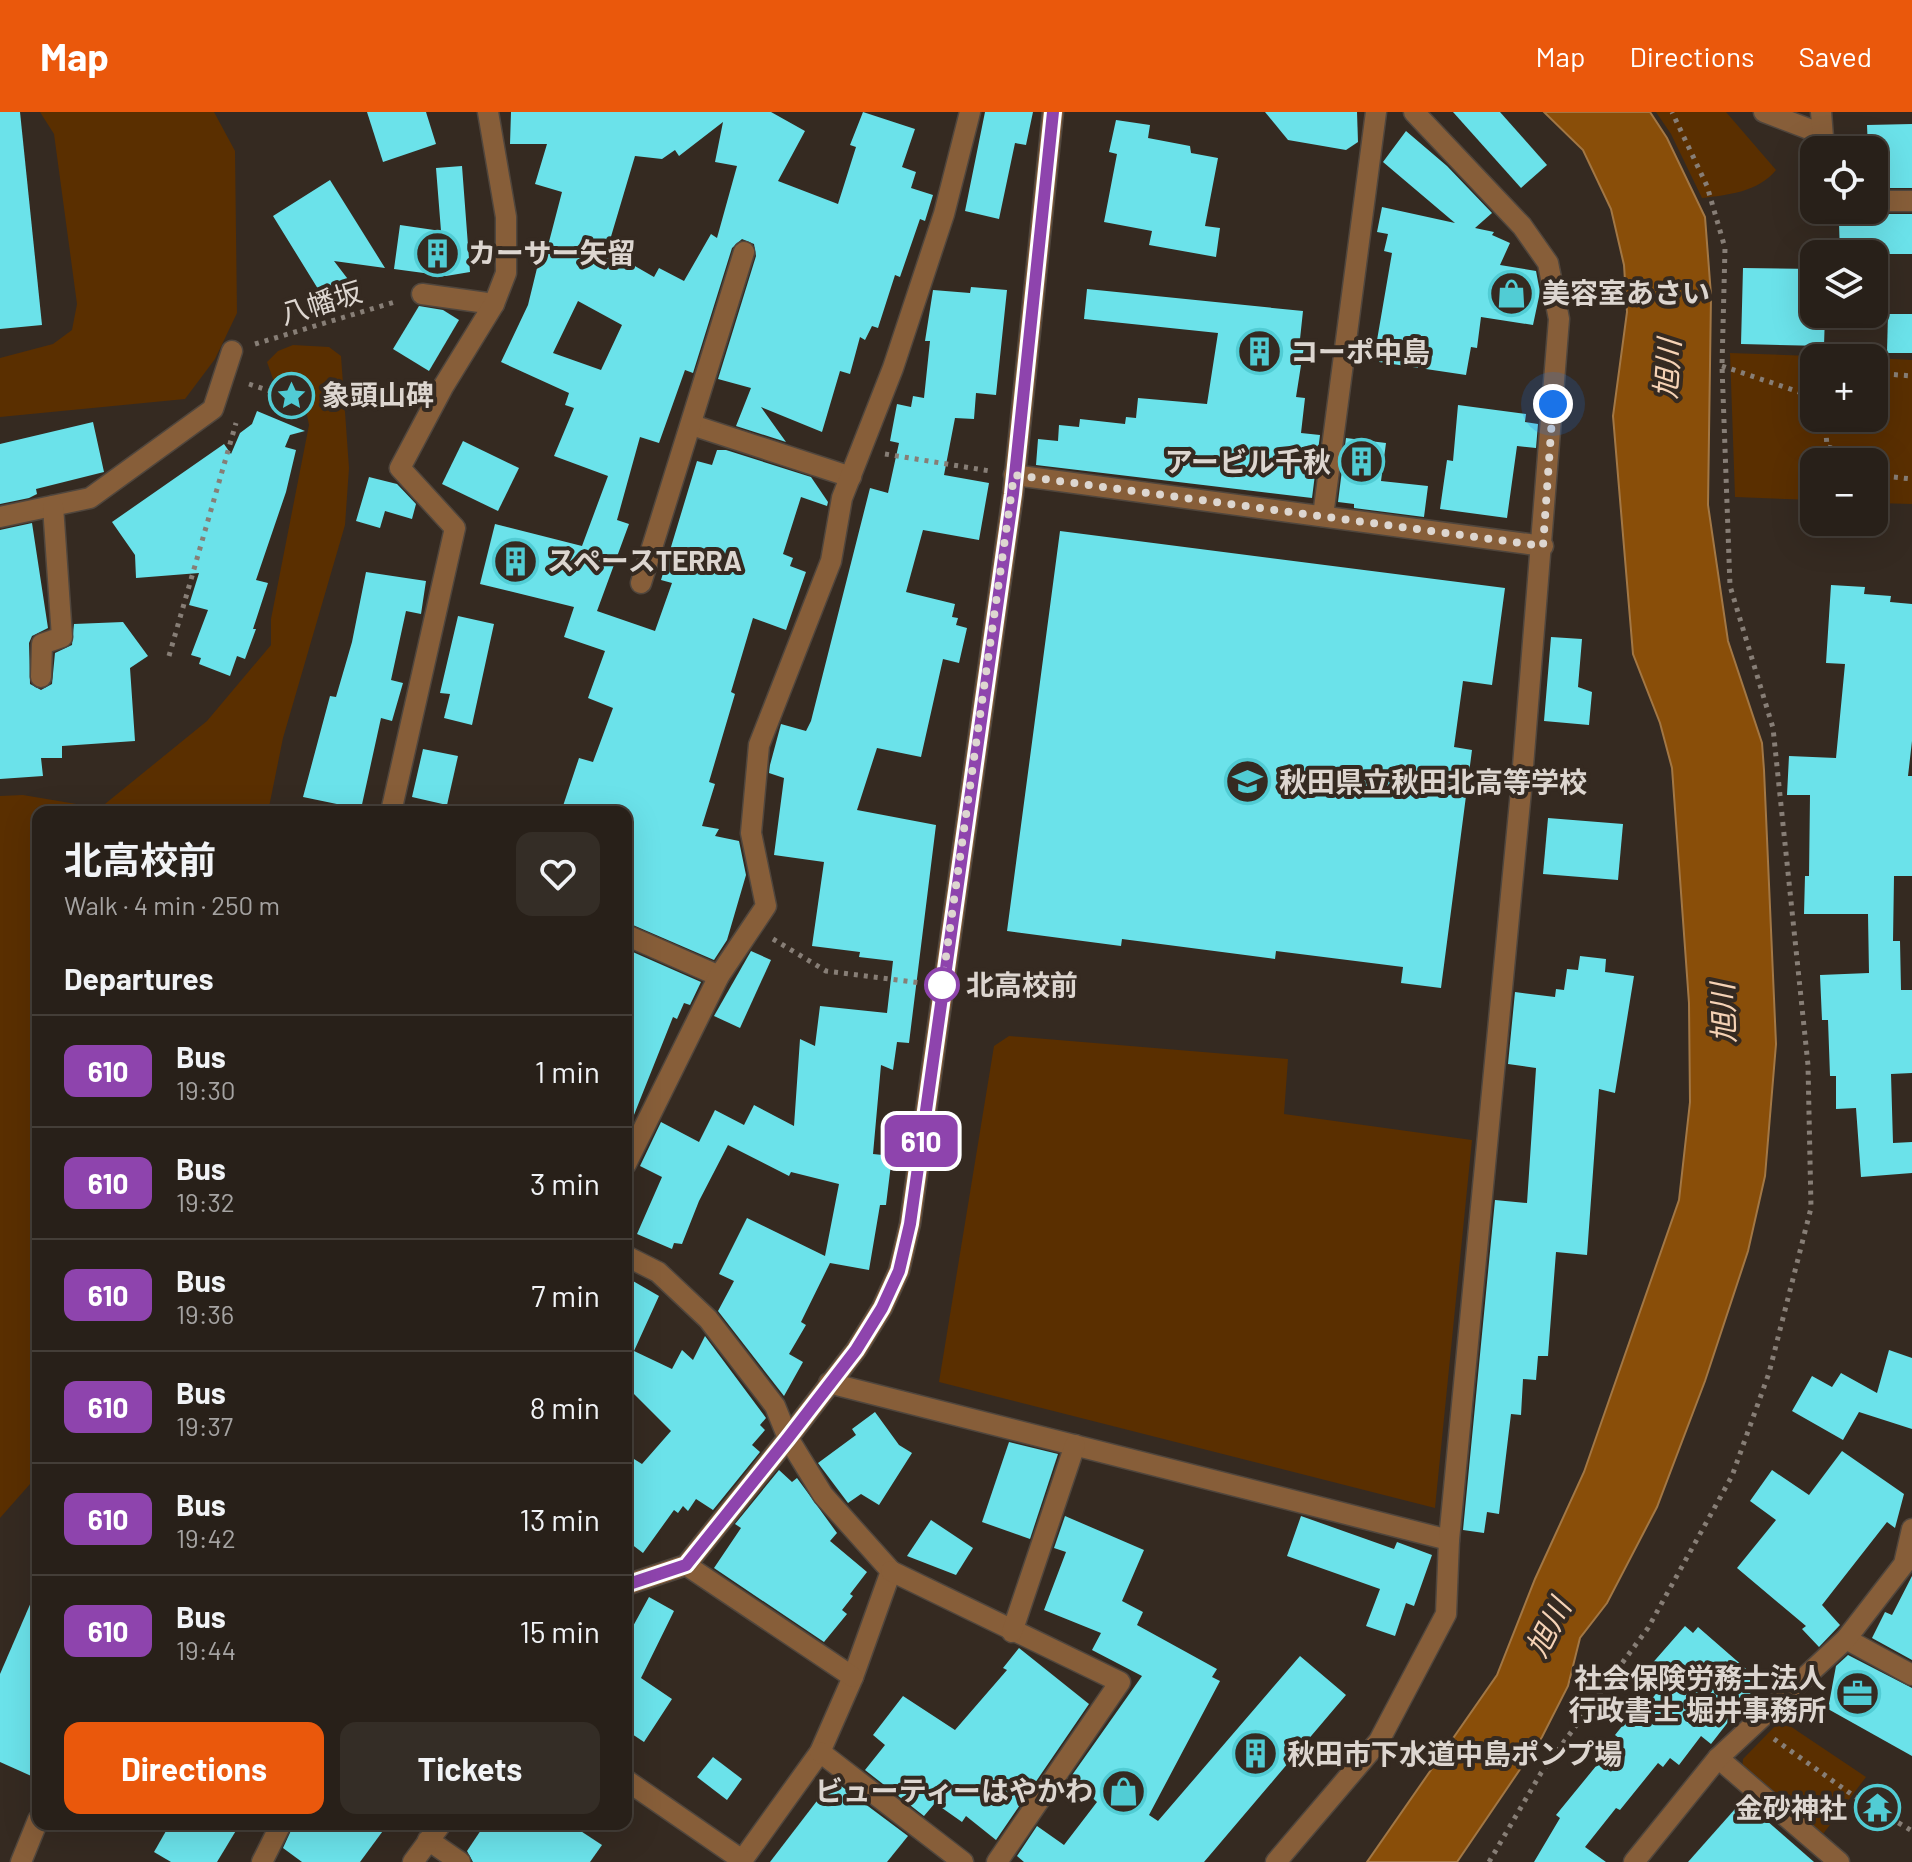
<!DOCTYPE html>
<html lang="en">
<head>
<meta charset="utf-8">
<style>
	:root { --surface:#282019; --page:#342d26; --text:#f1f3f6; --muted:#a5a3a2; --line:#443e38; --accent:#ea580c }
	body { margin:0; font-family:Barlow,"Noto Sans JP",sans-serif; background:var(--page); color:var(--text); height:100vh; display:flex; flex-direction:column; font-size:30px; white-space:nowrap }
	* { box-sizing:border-box; margin:0 }
	p { font-size:26px; color:var(--muted) }
	.icon { flex:none; width:44px; height:44px; fill:none; stroke:currentColor; stroke-width:2; stroke-linecap:round; stroke-linejoin:round }
	.map { position:relative; flex:1; overflow:hidden }
	.panel { position:absolute; left:32px; top:694px; width:600px; height:1024px; display:flex; flex-direction:column; background:var(--surface); border-radius:16px; box-shadow:0 8px 32px #0002,0 0 0 2px var(--line) }
	.panel>* { flex:none }
	.badge { padding:0 16px; border-radius:12px; font-size:28px; line-height:52px }
	.fabs { position:absolute; left:1800px; top:24px; display:grid; gap:16px }
	.fabs a { display:grid; place-items:center; width:88px; height:88px; border-radius:16px; background:var(--surface); box-shadow:0 8px 32px #0002,0 0 0 2px var(--line); font-size:40px }
	.you { position:absolute; width:40px; height:40px; margin:-20px; border:6px solid #fff; border-radius:50%; background:#1a73e8; box-shadow:0 0 0 12px #1a73e833 }
	.map>.badge { position:absolute; translate:-50% -50%; box-shadow:0 0 0 4px #fff }
	h2 { padding:0 32px; font-size:30px; line-height:72px }
	.round { display:grid; place-items:center; flex:none; width:84px; height:84px; border-radius:16px; background:var(--page) }
	.headline { display:flex; align-items:center; justify-content:space-between; height:136px; padding:0 32px }
	h1 { font-size:38px; font-weight:700; line-height:60px }
	.button { display:flex; gap:16px; margin-top:auto; padding:16px 32px }
	.button a { flex:1; height:92px; border-radius:16px; background:var(--accent); color:#fff; font-size:32px; font-weight:700; line-height:92px; text-align:center }
	.button a+a { background:var(--page); color:var(--text) }
	ul { padding:0; list-style:none }
	li { display:flex; align-items:center; gap:24px; height:112px; padding:0 32px; border-top:2px solid var(--line) }
	li div { flex:1 }
	li b { display:block; font-size:30px }
	li em { font-style:normal }
	li .badge { min-width:88px; font-weight:700; text-align:center }
	header { display:flex; align-items:center; gap:48px; box-sizing:border-box; height:112px; padding:0 40px; background:var(--accent); color:#fff }
	header strong { font-size:38px }
	nav { display:flex; gap:44px; margin-inline-start:auto; font-size:28px }
	.map>svg:first-child { display:block }
</style>
</head>
<body>
<header>
<strong>Map</strong>
<nav><a>Map</a><a>Directions</a><a>Saved</a></nav>
</header>
<div class="map">
<svg width="1912" height="1750" viewBox="0 0 1912 1750">
	<rect width="100%" height="100%" fill="#352a21"/>
	<g fill="#5a2f00">
		<path d="M40,0H214L235,39L237,201L215,247L185,287L0,305V246L53,232L72,218L77,192L54,22Z"/>
		<path d="M1656,0H1726L1776,58C1758,80 1728,83 1702,86L1671,22Z"/>
		<path d="M293,233L329,235L341,244L349,356L345,413L283,626L268,700H38V1363L0,1406V684L23,683L100,696L207,609L271,533V507L309,313L304,288L273,267L267,250L278,239Z"/>
		<path d="M1730,241L1867,246H1814V306H1874V246L1912,248V392L1874,391V350H1814V388L1735,385Z"/>
		<path d="M1009,924L1288,947L1284,1002L1472,1028L1435,1396L939,1270L994,934Z"/>
		<path d="M1781,1608L1866,1665L1820,1726L1742,1660L1743,1647Z"/>
	</g>
	<path fill="#894e09" stroke="#a27745" stroke-width="2" d="M1544,0H1650L1667,26L1705,105L1711,183L1708,393L1728,529L1762,631L1764,658L1776,932L1765,1064L1748,1139L1705,1269L1657,1395L1607,1491L1580,1526L1568,1574L1542,1625L1457,1750H1367L1497,1563L1535,1467L1584,1360L1679,1088L1690,990L1689,891L1672,656L1660,611L1633,542L1613,304L1627,200L1624,153L1611,97L1583,38Z"/>
	<g fill="#6be2ea" fill-rule="evenodd">
		<path d="M0,0H20L42,213L0,217Z"/>
		<path d="M367,0H426L436,32L383,50Z"/>
		<path d="M511,0H771L805,19L778,69L838,92L856,35L850,33L863,0L915,17L902,55L916,60L911,76L933,83L925,109L920,107L900,165L895,163L878,216L872,214L865,228L860,225L850,262L840,259L822,320L761,295L786,330L736,314L751,276L718,267L756,144L754,132L742,127L732,136L693,261L685,258L659,331L640,325L617,408L629,412L597,499L655,519L672,471L661,468L697,349L712,353L717,338H726L811,365L828,390L827,394L801,385L783,442L793,446L790,454L806,460L786,518L753,506L731,580L735,582L709,670L715,672L702,714L719,717L715,724L739,729L746,763L727,828L714,848L626,810V700H582L563,694L579,646L593,650L613,596L588,586L605,539L564,525L574,495L480,472L495,412L582,434L608,364L554,344L574,296L565,293L569,281L501,250L528,193L539,148L544,149L562,80L535,72L547,32H510ZM723,10L715,50L737,54L717,126L711,122L684,169L659,156L654,165L607,138L635,44L662,47L675,38L679,44ZM578,189L622,213L601,258L553,241Z"/>
		<path d="M985,0H1033L1026,33L1015,31L999,107L965,99Z"/>
		<path d="M1265,0H1357L1358,30L1346,38L1288,28Z"/>
		<path d="M1453,0H1500L1547,53L1521,76Z"/>
		<path d="M1116,8L1150,13L1148,26L1190,34L1191,41L1218,46L1205,114L1220,116L1216,145L1149,133L1152,119L1104,110L1117,42L1109,40Z"/>
		<path d="M1912,12V76H1874V38H1868L1867,13Z"/>
		<path d="M1406,19L1447,54L1492,101L1475,116L1494,120L1492,123L1510,131L1500,153L1536,159L1540,180L1533,213L1481,205L1477,236L1471,235L1466,263L1379,250L1381,234H1376L1392,141L1384,139L1388,122L1377,120L1382,95L1455,111L1383,50Z"/>
		<path d="M462,54L470,160L446,164L394,157L400,113L441,119L436,56Z"/>
		<path d="M330,68L385,156L334,149L357,179L323,185L273,104Z"/>
		<path d="M1874,102H1912V142H1840L1839,111L1874,112Z"/>
		<path d="M1743,156L1814,157V202H1825L1824,234L1741,232Z"/>
		<path d="M971,175L1007,178L996,283L976,281L974,307L955,306L944,363L989,371L979,428L923,418L906,480L955,492L952,505L958,506L956,513L967,516L959,551L943,547L921,645L877,636L857,698L936,713L909,931L897,930L893,958L881,953L873,1042L892,1044L886,1093H880L869,1158L830,1151L801,1210L806,1213L789,1242L803,1250L784,1284L718,1199L734,1169L719,1162L747,1106L825,1144L839,1072L791,1060L789,1064L728,1033L699,1089L682,1132L674,1131L672,1137L637,1122L662,1065L640,1054L661,1010L699,1030L715,998L744,1013L754,993L794,1014L800,927L815,934L820,894L887,901L893,849L859,845L860,840L812,834L824,750L774,743L784,666L769,661L770,653L781,612L806,619L811,609L870,376L888,381L899,331L890,329L897,292L911,295L913,284L924,286L930,229H925L933,178L970,181Z"/>
		<path d="M1087,177L1303,199L1300,227L1305,228L1296,285L1305,286L1301,321L1320,323L1312,386L1036,353L1038,327L1058,329L1059,313L1079,315L1080,307L1125,312L1126,305L1136,306L1138,286L1207,292L1218,221L1084,207Z"/>
		<path d="M419,194L443,198L459,208L429,259L393,237Z"/>
		<path d="M1888,202H1912V241H1887Z"/>
		<path d="M1458,293L1526,302L1525,310L1538,312L1536,336L1517,334L1507,406L1440,397L1447,348L1453,349Z"/>
		<path d="M257,299L305,319L290,323L285,335L296,338L286,380L256,468L268,471L253,517H256L245,547L237,544L230,564L199,552L201,546L191,543L208,498L189,493L199,461L136,466L135,443L112,410L224,332L231,342L240,321L252,312Z"/>
		<path d="M93,310L104,360L36,377L37,382L29,386L0,392V332Z"/>
		<path d="M1346,326L1386,331L1381,369L1428,374L1424,405L1354,396V392L1338,390Z"/>
		<path d="M463,329L519,356L498,399L442,372Z"/>
		<path d="M369,365L397,372L416,392L412,407L385,399L380,416L356,409Z"/>
		<path d="M32,411L48,516L32,524L29,531L30,572L41,578L52,572L55,541L72,533L74,512L123,510L148,544L130,556L135,629L62,634V646H41L43,664L0,667V418Z"/>
		<path d="M1060,419L1505,476L1492,573L1463,569L1454,635L1472,638L1441,876L1401,871L1403,855L1276,839L1275,847L1122,827L1121,834L1007,819Z"/>
		<path d="M366,460L426,469L421,502L406,499L391,568L403,571L392,609L381,606L361,697L303,685L330,584L336,585L352,530Z"/>
		<path d="M1831,473L1865,475L1864,482L1891,484L1890,490L1912,492V629L1908,664H1912V764H1894L1893,829H1900L1901,878H1912V961L1891,962L1893,1031L1912,1030V1061L1861,1065L1856,996L1836,997V964H1830L1828,908H1822L1820,863L1869,861L1868,802H1804L1805,764H1809L1810,683H1787L1789,644L1836,646L1845,552L1826,551Z"/>
		<path d="M458,504L494,512L472,613L444,606L450,582L440,581Z"/>
		<path d="M1551,525L1582,527L1578,575L1592,580L1589,613L1544,609Z"/>
		<path d="M423,637L458,644L447,693L412,685Z"/>
		<path d="M1548,706L1623,712L1618,768L1543,762Z"/>
		<path d="M626,837L701,870L690,893L684,891L677,907L673,905L626,1023Z"/>
		<path d="M751,839L771,848L740,916L714,904Z"/>
		<path d="M1580,844L1606,847L1605,860L1634,864L1615,981L1599,977L1587,1143L1556,1140L1548,1244H1538L1536,1268L1523,1267L1521,1303L1511,1302L1499,1402L1487,1400L1484,1421L1463,1418L1495,1088L1527,1091L1536,956L1508,952L1515,880L1555,885L1556,877L1564,878L1567,857L1578,858Z"/>
		<path d="M626,1165L659,1184L634,1239L672,1257L682,1238L693,1248L705,1224L766,1306L760,1313L765,1318L752,1333L760,1340L713,1398L696,1387L688,1399L683,1394L678,1401L674,1398L643,1441L626,1428V1342L642,1352L671,1319L626,1274Z"/>
		<path d="M1889,1238L1912,1246V1317L1859,1300L1843,1328L1792,1299L1812,1264L1832,1275L1841,1261L1877,1281Z"/>
		<path d="M875,1300L899,1333L912,1341L879,1393L861,1382L848,1391L818,1351L856,1323L852,1317Z"/>
		<path d="M1009,1330L1058,1342L1030,1427L982,1410Z"/>
		<path d="M1842,1339L1904,1382L1895,1416L1887,1410L1822,1493L1840,1513L1819,1535L1802,1517L1806,1514L1737,1456L1776,1408L1750,1389L1772,1358L1809,1383Z"/>
		<path d="M779,1358L792,1370L797,1366L837,1421L830,1429L867,1460L850,1482L853,1484L842,1498L847,1502L824,1530L714,1456L741,1416L735,1412Z"/>
		<path d="M1065,1404L1144,1438L1122,1489L1143,1500L1137,1513L1217,1557L1212,1565L1220,1569L1149,1703L1158,1709L1300,1544L1346,1583L1204,1750H1024L1017,1744L1037,1714L1064,1733L1097,1690L1070,1666L1142,1564L1092,1538L1101,1521L1044,1498L1066,1440L1054,1436Z"/>
		<path d="M1301,1404L1394,1437L1397,1430L1432,1443L1414,1494L1406,1491L1395,1524L1366,1514L1380,1477L1287,1444Z"/>
		<path d="M931,1408L973,1436L956,1463L907,1444Z"/>
		<path d="M1912,1464V1548L1872,1526L1885,1500L1892,1503Z"/>
		<path d="M38,1474V1667L0,1650V1562Z"/>
		<path d="M649,1485L674,1499L641,1566L672,1587L644,1630L626,1618V1527Z"/>
		<path d="M1685,1514L1693,1521L1698,1515L1760,1569L1711,1632L1701,1624L1679,1653L1670,1646L1663,1655L1658,1651L1620,1698L1616,1696L1585,1735L1606,1750H1534L1560,1706L1556,1703L1619,1626L1615,1623L1631,1603L1636,1607L1666,1569L1649,1555Z"/>
		<path d="M1019,1536L1089,1592L996,1728L966,1704L962,1710L935,1691L924,1704L865,1658L885,1633L873,1623L903,1584L955,1618L1007,1558L1003,1556Z"/>
		<path d="M1848,1543L1912,1576V1644L1828,1597L1836,1554Z"/>
		<path d="M713,1645L742,1667L727,1688L697,1665Z"/>
		<path d="M833,1668L908,1724L887,1750H770Z"/>
		<path d="M1743,1688L1814,1750H1688Z"/>
		<path d="M170,1712H240L217,1750H171L154,1740Z"/>
		<path d="M294,1712H388L360,1750H302L283,1736Z"/>
		<path d="M485,1712H570L602,1733L590,1750H473L467,1739Z"/>
	</g>
	<g fill="none" stroke-linecap="round" stroke-linejoin="round">
		<defs>
			<g id="minor">
				<path d="M1764,0L1822,22"/>
				<path d="M1821,0L1824,38"/>
				<path d="M1874,89H1912"/>
				<path d="M422,182L494,192"/>
				<path d="M692,313L851,365"/>
				<path d="M1014,363L1543,434"/>
				<path d="M1323,404L1376,0"/>
				<path d="M0,405L90,386L213,297L232,239"/>
				<path d="M641,471L744,140"/>
				<path d="M41,565L42,532L62,525L53,394"/>
				<path d="M391,700L455,416L400,356L443,275L494,192L506,161V105L488,0"/>
				<path d="M626,823L719,864"/>
				<path d="M626,1052L719,864L766,794L751,721L759,633L831,449L842,386L893,256L944,102L970,0"/>
				<path d="M626,1144L658,1160L708,1207L775,1294L788,1326L823,1383L891,1459L853,1565L820,1640L741,1750"/>
				<path d="M829,1271L1449,1428"/>
				<path d="M686,1453L853,1565"/>
				<path d="M891,1459L1120,1570L997,1750"/>
				<path d="M626,1473L686,1453L788,1326L856,1238L882,1196L899,1159L910,1112L1013,382L1053,0"/>
				<path d="M1012,1520L1075,1333"/>
				<path d="M1846,1527L1912,1563"/>
				<path d="M820,1640L963,1750"/>
				<path d="M1718,1646L1839,1750"/>
				<path d="M626,1668L742,1748"/>
				<path d="M428,1728L460,1750"/>
				<path d="M21,1750L38,1708"/>
				<path d="M262,1750L281,1712"/>
				<path d="M413,1750L441,1712"/>
				<path d="M1276,1750L1379,1629L1446,1502L1449,1428L1521,679L1559,207L1548,151L1522,114L1414,0"/>
				<path d="M1634,1750L1718,1646L1846,1527L1904,1452L1912,1417"/>
			</g>
		</defs>
		<use href="#minor" stroke="#50463d" stroke-width="23"/>
		<g stroke="#877e76" stroke-width="5" stroke-dasharray="4 6" stroke-linecap="butt">
			<path d="M255,232L398,189"/>
			<path d="M1722,254L1814,285"/>
			<path d="M1874,261L1912,264"/>
			<path d="M249,272L270,279"/>
			<path d="M1825,306L1827,335L1850,339V350"/>
			<path d="M885,342L990,359"/>
			<path d="M1874,363L1912,367"/>
			<path d="M169,544L236,311"/>
			<path d="M773,827L826,859L921,871"/>
			<path d="M1774,1627L1854,1684L1912,1719"/>
			<path d="M1489,1750L1541,1661L1648,1516L1732,1364L1769,1261L1811,1096L1808,953L1773,616L1730,474L1722,254L1725,136L1707,74L1672,0"/>
		</g>
		<use href="#minor" stroke="#875e39" stroke-width="20"/>
	</g>
	<g fill="none" stroke-linecap="round" stroke-linejoin="round">
		<defs>
			<path id="line" d="M626,1473L686,1453L788,1326L856,1238L882,1196L899,1159L910,1112L1013,382L1053,0"/>
		</defs>
		<use href="#line" stroke="#fff" stroke-width="18"/>
		<use href="#line" stroke="#8e44ad" stroke-width="12"/>
		<path stroke="#ddd6d0" stroke-width="8" stroke-dasharray="0 14.4" d="M942,873L1014,363L1543,434L1553,292"/>
	</g>
	<defs>
		<symbol id="building-ring" viewBox="-11 -11 22 22"><circle r="9.5" fill="#352a21" stroke="#51ccd4" stroke-width="1.5"/><path d="M-4-6H4V6H1V3H-1V6H-4ZM-2.5-4.3h1.7v1.8h-1.7ZM.8-4.3h1.7v1.8H.8ZM-2.5-1h1.7V.8h-1.7ZM.8-1h1.7V.8H.8Z" fill="#51ccd4"/></symbol>
		<symbol id="shop-ring" viewBox="-11 -11 22 22"><circle r="9.5" fill="#352a21" stroke="#51ccd4" stroke-width="1.5"/><path d="M-5-2.5h2.3a2.7 3.5 0 0 1 5.4 0H5L5.5 6h-11ZM-1.5-2.5h3a1.5 2.3 0 0 0-3 0Z" fill="#51ccd4"/></symbol>
		<symbol id="sight-ring" viewBox="-11 -11 22 22"><circle r="9.5" fill="#352a21" stroke="#51ccd4" stroke-width="1.5"/><path d="M0-6L1.8-2.2L6-1.7L2.9 1.2L3.7 5.4L0 3.3L-3.7 5.4L-2.9 1.2L-6-1.7L-1.8-2.2Z" fill="#51ccd4"/></symbol>
		<symbol id="school-ring" viewBox="-11 -11 22 22"><circle r="9.5" fill="#352a21" stroke="#51ccd4" stroke-width="1.5"/><path d="M0-5L7-2L0 1L-7-2ZM-4 1L0 2.5L4 1V4Q0 6-4 4Z" fill="#51ccd4"/></symbol>
		<symbol id="office-ring" viewBox="-11 -11 22 22"><circle r="9.5" fill="#352a21" stroke="#51ccd4" stroke-width="1.5"/><path d="M-6-3h4V-5.5h4V-3h4V5H-6ZM-1-4.5V-3h2v-1.5ZM-6 0V1H6V0Z" fill="#51ccd4"/></symbol>
		<symbol id="temple-ring" viewBox="-11 -11 22 22"><circle r="9.5" fill="#352a21" stroke="#51ccd4" stroke-width="1.5"/><path d="M0-6L5-2H3V0L6.5 2.5H4V6H1.5V3h-3V6H-4V2.5H-6.5L-3 0V-2H-5Z" fill="#51ccd4"/></symbol>
	</defs>
	<g fill-rule="evenodd">
		<use href="#building-ring" x="412" y="116" width="51" height="51"/>
		<use href="#shop-ring" x="1486" y="156" width="51" height="51"/>
		<use href="#building-ring" x="1234" y="214" width="51" height="51"/>
		<use href="#sight-ring" x="266" y="258" width="51" height="51"/>
		<use href="#building-ring" x="1336" y="324" width="51" height="51"/>
		<use href="#building-ring" x="490" y="424" width="51" height="51"/>
		<use href="#school-ring" x="1222" y="644" width="51" height="51"/>
		<use href="#office-ring" x="1832" y="1556" width="51" height="51"/>
		<use href="#building-ring" x="1230" y="1616" width="51" height="51"/>
		<use href="#shop-ring" x="1098" y="1654" width="51" height="51"/>
		<use href="#temple-ring" x="1852" y="1670" width="51" height="51"/>
	</g>
	<circle fill="#fff" stroke="#8e44ad" stroke-width="4" cx="942" cy="873" r="16"/>
	<g text-anchor="middle" stroke-width="8" stroke-linejoin="round" paint-order="stroke">
		<g font-size="28" font-weight="bold" fill="#ddd6d0" stroke="#352a21" text-anchor="start">
			<text x="468" y="151">カーサー矢留</text>
			<text x="1542" y="191">美容室あさい</text>
			<text x="1290" y="250">コーポ中島</text>
			<text x="322" y="293">象頭山碑</text>
			<text x="1331" y="360" text-anchor="end">アービル千秋</text>
			<text x="547" y="459">スペースTERRA</text>
			<text x="1279" y="680">秋田県立秋田北高等学校</text>
			<text x="1826" y="1576" text-anchor="end">社会保険労務士法人<tspan x="1826" dy="32">行政書士 堀井事務所</tspan></text>
			<text x="1287" y="1652">秋田市下水道中島ポンプ場</text>
			<text x="1093" y="1689" text-anchor="end">ビューティーはやかわ</text>
			<text x="1847" y="1706" text-anchor="end">金砂神社</text>
		</g>
		<g font-size="28" fill="#ddd6d0" stroke="#352a21">
			<text transform="translate(321 191) rotate(-17)" y="10">八幡坂</text>
		</g>
		<g font-size="28" font-weight="bold" fill="#ddd6d0" stroke="#352a21" text-anchor="start">
			<text x="966" y="883">北高校前</text>
		</g>
		<g font-size="30" font-style="italic" fill="#f5d2b5" stroke="#352a21">
			<text transform="translate(1668 257) rotate(-86)" y="10">旭川</text>
			<text transform="translate(1724 901) rotate(-92)" y="10">旭川</text>
			<text transform="translate(1549 1516) rotate(-63)" y="10">旭川</text>
		</g>
	</g>
</svg>
<div class="fabs">
<a><svg class="icon" aria-label="locate" viewBox="0 0 24 24"><circle cx="12" cy="12" r="6"/><path d="M12 2v4M12 18v4M2 12h4M18 12h4"/></svg></a>
<a><svg class="icon" aria-label="layers" viewBox="0 0 24 24"><path d="M12 4l9 5-9 5-9-5zM3 14l9 5 9-5"/></svg></a>
<a>+</a>
<a>−</a>
</div>
<div class="you" style="left:1553px;top:292px"></div>
<b class="badge" style="left:921px;top:1029px;background:#8e44ad;color:#fff">610</b>
<section class="panel">
<div class="headline"><div><h1>北高校前</h1><p>Walk · 4 min · 250 m</p></div><a class="round"><svg class="icon" aria-label="heart" viewBox="0 0 24 24"><path d="M12 20l-8-8c-3-5 5-10 8-4 3-6 11-1 8 4z"/></svg></a></div>
<h2>Departures</h2>
<ul>
<li><span class="badge" style="background:#8e44ad;color:#fff">610</span><div><b>Bus</b><p>19:30</p></div><em>1 min</em></li>
<li><span class="badge" style="background:#8e44ad;color:#fff">610</span><div><b>Bus</b><p>19:32</p></div><em>3 min</em></li>
<li><span class="badge" style="background:#8e44ad;color:#fff">610</span><div><b>Bus</b><p>19:36</p></div><em>7 min</em></li>
<li><span class="badge" style="background:#8e44ad;color:#fff">610</span><div><b>Bus</b><p>19:37</p></div><em>8 min</em></li>
<li><span class="badge" style="background:#8e44ad;color:#fff">610</span><div><b>Bus</b><p>19:42</p></div><em>13 min</em></li>
<li><span class="badge" style="background:#8e44ad;color:#fff">610</span><div><b>Bus</b><p>19:44</p></div><em>15 min</em></li>
</ul>
<div class="button"><a>Directions</a><a>Tickets</a></div>
</section>
</div>
</body>
</html>
